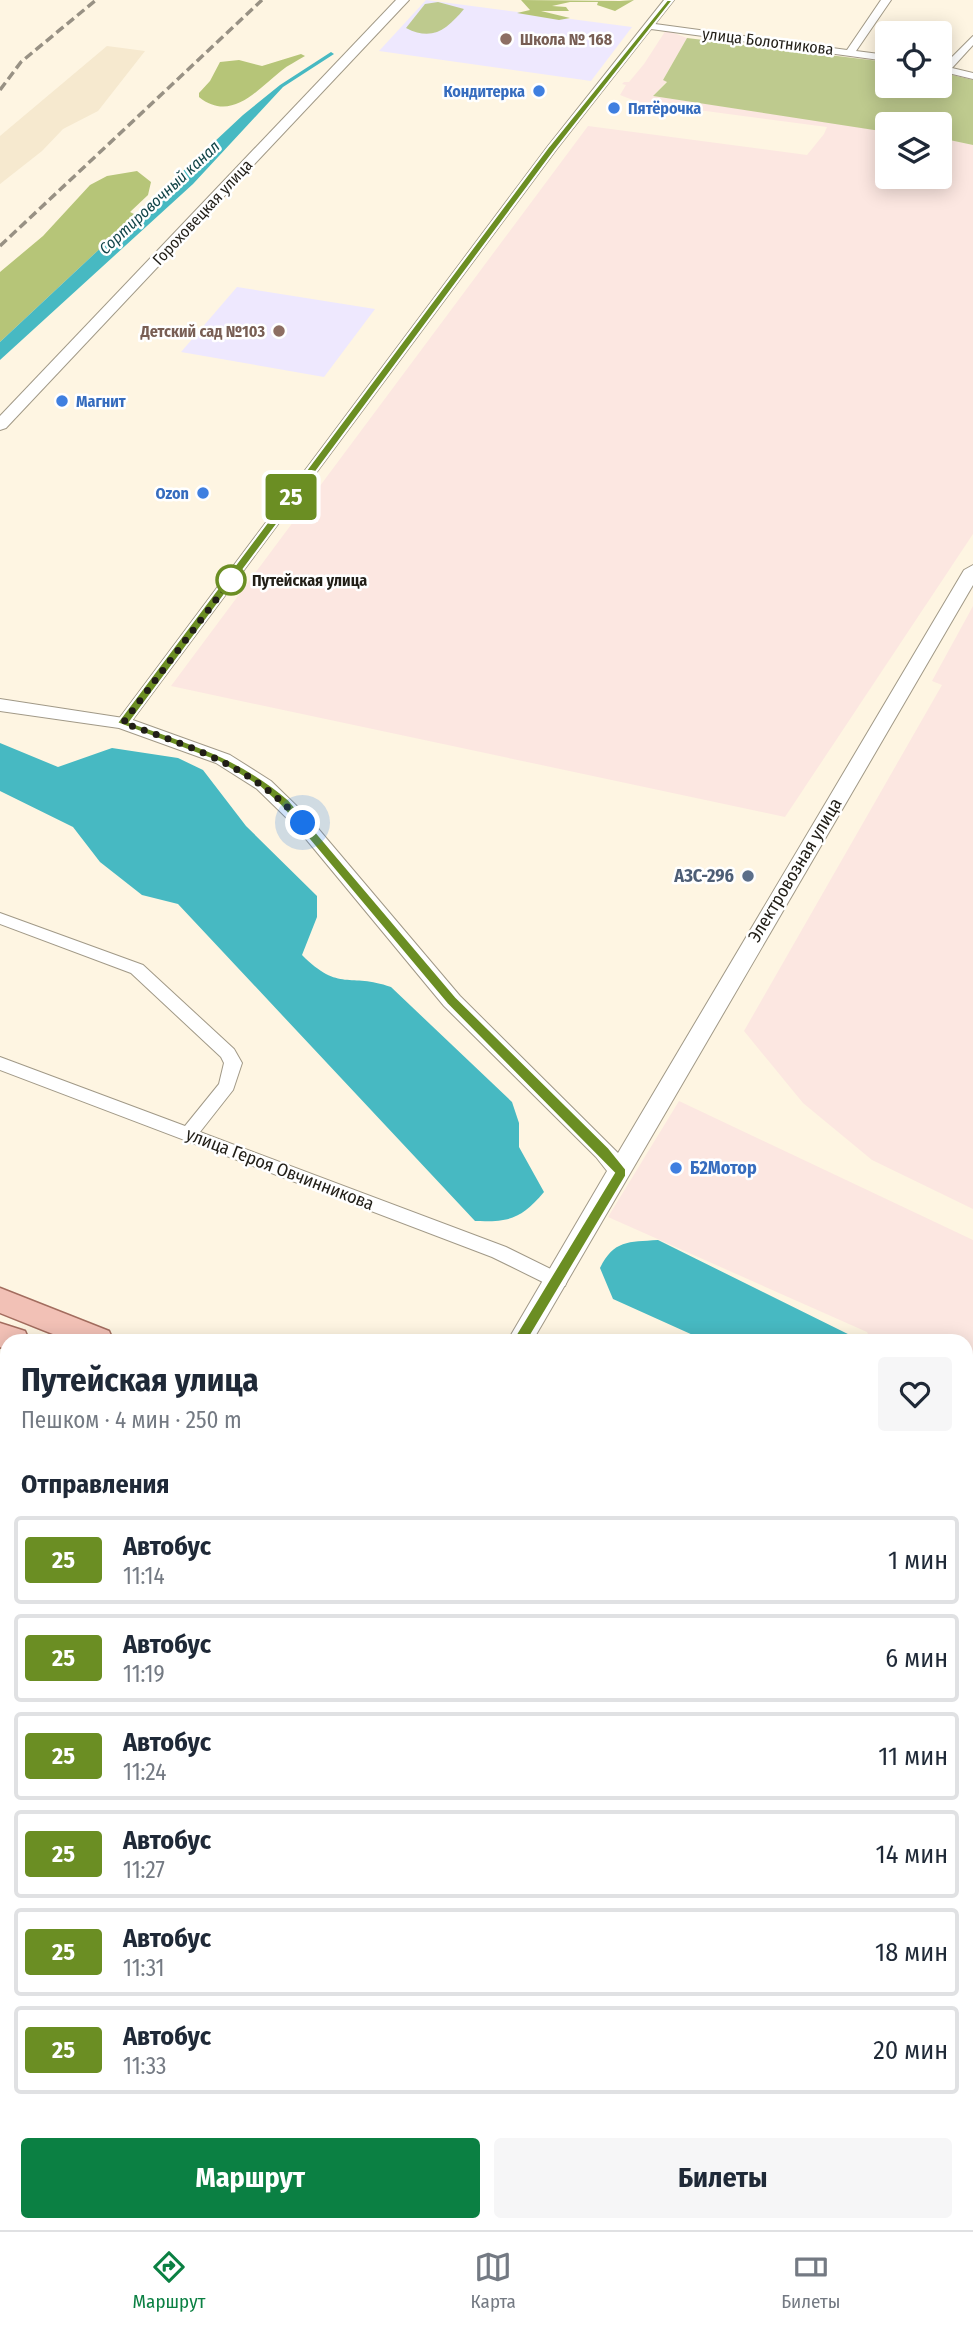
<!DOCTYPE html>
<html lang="ru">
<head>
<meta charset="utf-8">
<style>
	:root { --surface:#fff; --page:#f6f6f7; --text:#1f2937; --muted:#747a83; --line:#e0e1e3; --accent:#0b8043 }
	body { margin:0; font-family:"Fira Sans Condensed",sans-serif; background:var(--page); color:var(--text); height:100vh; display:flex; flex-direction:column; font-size:26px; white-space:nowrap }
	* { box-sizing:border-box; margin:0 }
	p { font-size:23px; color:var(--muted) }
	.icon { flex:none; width:38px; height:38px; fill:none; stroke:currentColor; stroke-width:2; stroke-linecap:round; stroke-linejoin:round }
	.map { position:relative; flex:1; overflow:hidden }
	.details { position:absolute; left:0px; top:1334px; width:973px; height:898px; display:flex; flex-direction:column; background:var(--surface); border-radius:21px 21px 0 0; box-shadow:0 4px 18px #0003 }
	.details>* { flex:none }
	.badge { padding:0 14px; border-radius:5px; font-size:24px; line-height:46px }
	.controls { position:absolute; left:875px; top:21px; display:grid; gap:14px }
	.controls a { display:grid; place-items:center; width:77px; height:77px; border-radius:7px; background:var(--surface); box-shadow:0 4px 18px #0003; font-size:35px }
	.you { position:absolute; width:35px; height:35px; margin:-18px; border:5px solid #fff; border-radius:50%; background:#1a73e8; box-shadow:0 0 0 10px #1a73e833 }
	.map>.badge { position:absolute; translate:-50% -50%; box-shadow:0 0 0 4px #fff }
	h2 { padding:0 21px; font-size:26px; line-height:63px }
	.round { display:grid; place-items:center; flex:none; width:74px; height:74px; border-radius:7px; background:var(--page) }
	.headline { display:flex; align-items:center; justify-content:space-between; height:119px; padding:0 21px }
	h1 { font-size:33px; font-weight:700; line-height:52px }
	.primary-button { display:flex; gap:14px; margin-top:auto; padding:14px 21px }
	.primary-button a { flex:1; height:80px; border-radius:7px; background:var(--accent); color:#fff; font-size:28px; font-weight:700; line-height:80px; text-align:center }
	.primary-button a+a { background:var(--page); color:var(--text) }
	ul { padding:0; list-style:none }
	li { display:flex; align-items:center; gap:21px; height:88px; margin:0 14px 10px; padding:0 7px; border:4px solid var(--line); border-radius:7px }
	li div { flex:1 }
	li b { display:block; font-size:26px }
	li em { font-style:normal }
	li .badge { min-width:77px; font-weight:700; text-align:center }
	.menu { display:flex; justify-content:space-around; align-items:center; height:98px; border-top:2px solid var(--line); background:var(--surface); font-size:19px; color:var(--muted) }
	.menu a { display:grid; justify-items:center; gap:4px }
	.menu .selected { color:var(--accent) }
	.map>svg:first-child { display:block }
</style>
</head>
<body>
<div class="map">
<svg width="973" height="2230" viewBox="0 0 973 2230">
	<rect width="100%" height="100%" fill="#fef5e2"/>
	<path fill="#f6e9cf" d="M107,46L145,51L98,111L63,129L42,151L0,184V136Z"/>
	<g fill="#fce7e1">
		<path d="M666,30L687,38L663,80L667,81L653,96L887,131V177H940V138L973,145V534L785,817L171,686L588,126L807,155L824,134L827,127L638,102L620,95L626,85L622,84L624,82H629L644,64Z"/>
		<path d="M973,606V1209L872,1160L803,1103L744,1031L942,685L932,681Z"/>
		<path d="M679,1101L973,1240V1509L966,1505V1340H871L867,1332L608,1217Z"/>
	</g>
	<g fill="#eee8fe">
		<path d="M426,0L632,27L591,81L379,51Z"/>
		<path d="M237,287L375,309L324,377L181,352Z"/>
	</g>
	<g fill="#beca8e">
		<path d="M438,2L464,9C447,29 433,42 406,28L425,4Z"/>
		<path d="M687,38L887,62V86H940V72L973,80V145L940,138V124H887V131L874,130L653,96L667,82L663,80Z"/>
	</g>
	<g fill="#b6c578">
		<path d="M521,0L620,1L634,0L615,11L597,5L598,2H570L552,6L566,7L569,11H541L570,18L559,20L517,13L530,10Z"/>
		<path d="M301,54L305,56C297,61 288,65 281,71C257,90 231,123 199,97V93L210,81L220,62L239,60L262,66Z"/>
		<path d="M137,171L151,182L148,195L130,212L136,215L0,342V272L43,236L90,185L107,176Z"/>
	</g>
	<g fill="#47b9c2">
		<path d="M331,52L334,54L283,87L193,184L0,360V342L243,115L280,85Z"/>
		<path d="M0,743L58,767L112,748L178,758L203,770L246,826L317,896V917L302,955C340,993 349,972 391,987L512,1102L519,1123V1147L544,1192C521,1219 510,1222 475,1221L178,904L142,895L100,862L73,827L0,791Z"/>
		<path d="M658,1240L860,1340H704L613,1299L600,1268C614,1240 628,1242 658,1240Z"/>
	</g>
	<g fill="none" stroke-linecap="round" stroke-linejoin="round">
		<defs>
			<g id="minor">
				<path d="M664,0H674L655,24L847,50L881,0H891L856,51L887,55V61L651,29L556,150L128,726H118V720L548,146Z"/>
				<path d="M973,36V45L952,68L973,73V79L940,71V65L943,66Z"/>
				<path d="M0,913L143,965L234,1049L242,1063L233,1090L200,1132L506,1247L565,1276L567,1281L565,1286H551L492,1257L0,1070V1057L185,1126L219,1084L224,1063L221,1057L131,973L0,924Z"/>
				<path d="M0,1381L7,1382V1398L0,1397Z"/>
				<path d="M7,1637V1663L0,1665V1639Z"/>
				<path d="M7,2075V2106L0,2109V2078Z"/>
				<path d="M966,2189L973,2192V2219L966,2216Z"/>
				<path d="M253,2224H280L277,2230H250Z"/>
				<path d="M506,2224H538L541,2230H509Z"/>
				<path d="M568,2224H594L591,2230H565Z"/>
			</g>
			<g id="tertiary">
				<path d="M396,0H409L6,428L0,430V416Z"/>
				<path d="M973,565V585L533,1340H508L607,1171L596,1157L444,1006L296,827L257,789L216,763L119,728L0,711V699L130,719L230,755L271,781L310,819L460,996L618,1153L964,570Z"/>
			</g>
			<g id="primary">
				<path d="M0,1288L109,1331L113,1340H68L0,1313Z"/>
				<path d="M0,1323L25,1331L29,1340H7V1350L0,1347Z"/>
				<path d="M966,1758L973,1760V1794L966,1792Z"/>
				<path d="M966,1795L973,1798V1833L966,1830Z"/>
			</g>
		</defs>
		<use href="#minor" stroke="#a19987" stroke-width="2"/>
		<use href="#tertiary" stroke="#a19987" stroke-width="2"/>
		<use href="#primary" stroke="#a36d5f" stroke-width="3"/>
		<use href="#minor" fill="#fff" fill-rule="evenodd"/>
		<use href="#tertiary" fill="#fff" fill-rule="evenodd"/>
		<use href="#primary" fill="#f2c1b6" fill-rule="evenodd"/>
		<g stroke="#989184" stroke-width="3.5" stroke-dasharray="9 4.5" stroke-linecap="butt">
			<path d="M0,90L21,62L96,0"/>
			<path d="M0,246L262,0"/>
		</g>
	</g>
	<path fill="#6b8e23" stroke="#fff" stroke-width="2" d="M667,0H673L555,150L130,722C189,743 241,758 289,800L456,997L609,1148L626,1169V1176L525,1345L520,1346L513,1340L515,1336L614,1173L447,1004L281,806L260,787L219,762L117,723L549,146Z"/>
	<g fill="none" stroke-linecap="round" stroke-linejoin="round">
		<path stroke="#211e17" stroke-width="7" stroke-dasharray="0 12.6" d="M231,580L123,723C195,748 250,765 303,823"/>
	</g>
	<g fill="#8d6e63" stroke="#fff" stroke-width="2.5">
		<circle cx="506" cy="39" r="7"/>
		<circle cx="279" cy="331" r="7"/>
	</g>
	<g fill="#3f7fe0" stroke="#fff" stroke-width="2.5">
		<circle cx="539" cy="91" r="7"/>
		<circle cx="614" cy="108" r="7"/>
		<circle cx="62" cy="401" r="7"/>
		<circle cx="203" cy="493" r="7"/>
		<circle cx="676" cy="1168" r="7"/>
	</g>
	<circle fill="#fff" stroke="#6b8e23" stroke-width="3.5" cx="231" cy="580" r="14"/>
	<circle fill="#5c6f8a" stroke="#fff" stroke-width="2.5" cx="748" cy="876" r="7"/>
	<g text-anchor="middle" stroke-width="5" stroke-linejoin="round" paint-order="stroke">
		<g font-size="16" font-weight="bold" fill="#785e54" stroke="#fff" text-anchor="start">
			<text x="520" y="45">Школа № 168</text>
			<text x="265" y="337" text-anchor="end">Детский сад №103</text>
		</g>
		<g font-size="16" fill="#211e17" stroke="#fff">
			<text transform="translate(768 41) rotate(7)" y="6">улица Болотникова</text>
			<text transform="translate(202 212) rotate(-47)" y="6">Гороховецкая улица</text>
		</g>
		<g font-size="16" font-weight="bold" fill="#366cbe" stroke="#fff" text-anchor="end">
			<text x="525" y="97">Кондитерка</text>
			<text x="628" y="114" text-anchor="start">Пятёрочка</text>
			<text x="76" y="407" text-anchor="start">Магнит</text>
			<text x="189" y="499">Ozon</text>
		</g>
		<g font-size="16" font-style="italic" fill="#13464a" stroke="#fff">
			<text transform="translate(159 197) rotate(-43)" y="6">Сортировочный канал</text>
		</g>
		<g font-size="16" font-weight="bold" fill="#211e17" stroke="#fff" text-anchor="start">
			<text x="252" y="586">Путейская улица</text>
		</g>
		<g font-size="18" fill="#211e17" stroke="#fff">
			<text transform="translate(795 870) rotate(-59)" y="6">Электровозная улица</text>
			<text transform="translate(280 1169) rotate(21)" y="6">улица Героя Овчинникова</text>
		</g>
		<g font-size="18" font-weight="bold" fill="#4e5e75" stroke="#fff" text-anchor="end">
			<text x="734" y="882">АЗС-296</text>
		</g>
		<g font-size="18" font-weight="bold" fill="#366cbe" stroke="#fff" text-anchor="start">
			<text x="690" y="1174">Б2Мотор</text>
		</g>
	</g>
</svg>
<div class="controls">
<a><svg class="icon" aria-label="locate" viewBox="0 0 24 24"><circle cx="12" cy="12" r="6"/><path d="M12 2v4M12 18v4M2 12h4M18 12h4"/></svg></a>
<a><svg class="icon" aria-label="layers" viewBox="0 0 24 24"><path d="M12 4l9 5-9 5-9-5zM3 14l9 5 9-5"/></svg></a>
</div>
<div class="you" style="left:303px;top:823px"></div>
<b class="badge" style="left:291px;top:497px;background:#6b8e23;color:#fff">25</b>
<section class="details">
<div class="headline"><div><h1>Путейская улица</h1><p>Пешком · 4 мин · 250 m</p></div><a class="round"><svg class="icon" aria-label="heart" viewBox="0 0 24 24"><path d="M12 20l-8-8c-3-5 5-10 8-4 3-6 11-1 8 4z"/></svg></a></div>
<h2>Отправления</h2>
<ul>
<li><span class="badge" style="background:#6b8e23;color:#fff">25</span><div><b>Автобус</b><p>11:14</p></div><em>1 мин</em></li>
<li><span class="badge" style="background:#6b8e23;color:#fff">25</span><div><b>Автобус</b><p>11:19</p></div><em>6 мин</em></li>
<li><span class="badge" style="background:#6b8e23;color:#fff">25</span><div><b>Автобус</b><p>11:24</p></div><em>11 мин</em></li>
<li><span class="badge" style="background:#6b8e23;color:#fff">25</span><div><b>Автобус</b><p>11:27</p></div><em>14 мин</em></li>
<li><span class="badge" style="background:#6b8e23;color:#fff">25</span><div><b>Автобус</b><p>11:31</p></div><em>18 мин</em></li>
<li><span class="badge" style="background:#6b8e23;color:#fff">25</span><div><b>Автобус</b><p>11:33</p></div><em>20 мин</em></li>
</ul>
<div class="primary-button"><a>Маршрут</a><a>Билеты</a></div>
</section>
</div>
<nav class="menu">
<a class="selected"><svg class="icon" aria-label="directions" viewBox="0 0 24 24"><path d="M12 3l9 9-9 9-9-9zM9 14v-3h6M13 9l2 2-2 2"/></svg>Маршрут</a>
<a><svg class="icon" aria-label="map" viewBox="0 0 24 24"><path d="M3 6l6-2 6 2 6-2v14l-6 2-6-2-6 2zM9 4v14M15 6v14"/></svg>Карта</a>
<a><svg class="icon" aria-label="tickets" viewBox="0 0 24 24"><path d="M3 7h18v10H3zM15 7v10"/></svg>Билеты</a>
</nav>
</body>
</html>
